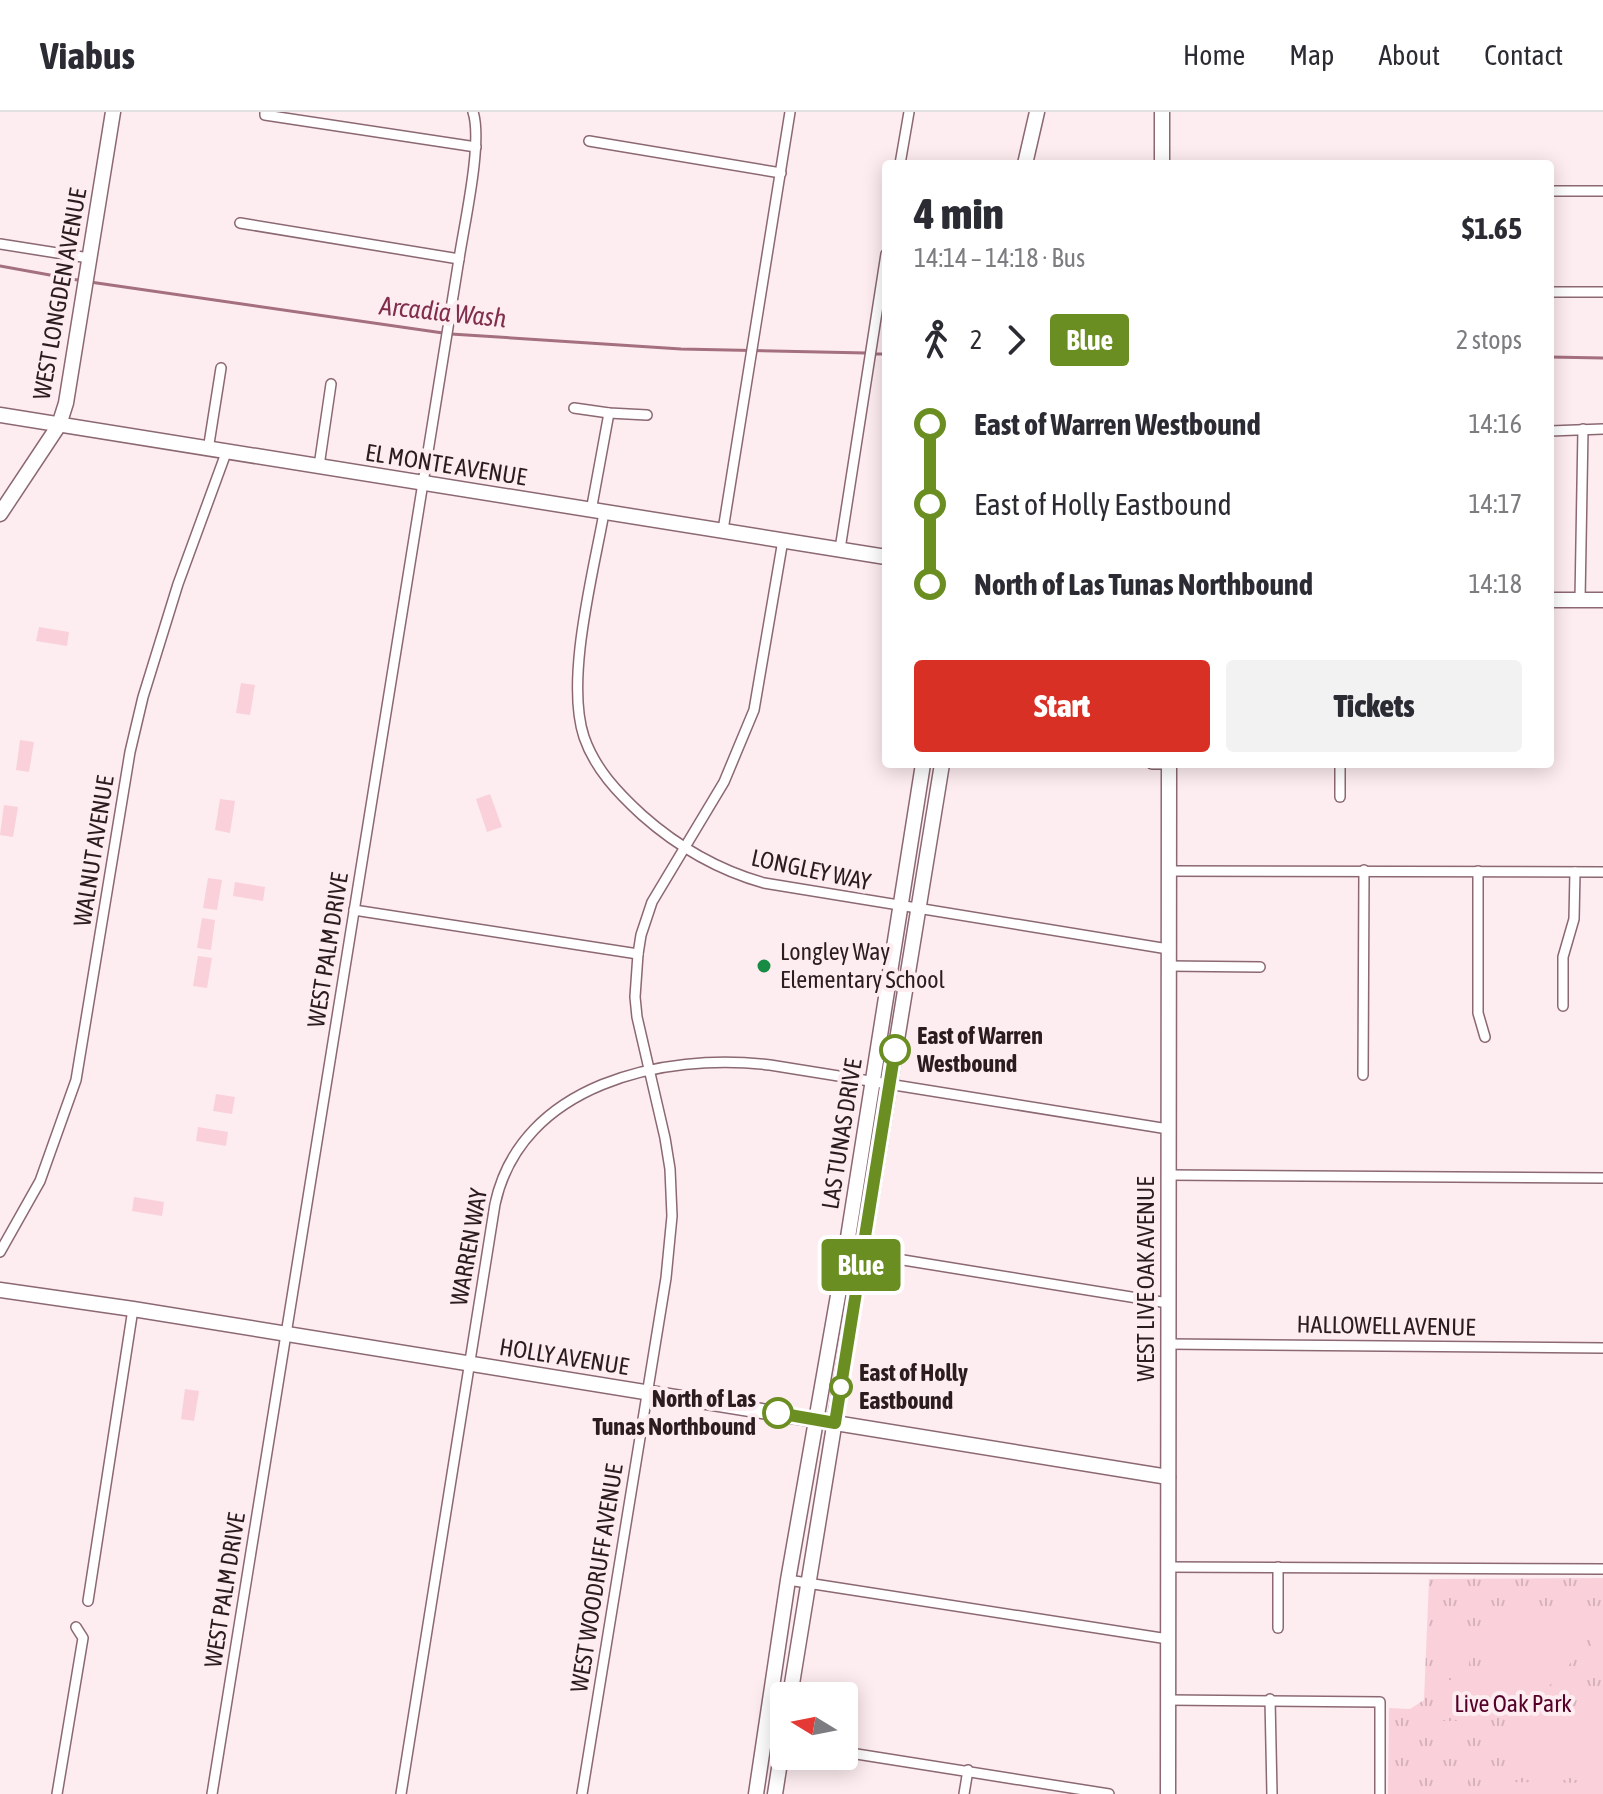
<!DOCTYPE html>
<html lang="en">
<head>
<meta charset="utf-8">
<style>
	:root { --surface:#fff; --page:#f2f2f3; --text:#2b2b33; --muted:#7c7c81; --line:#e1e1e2; --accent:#d93025 }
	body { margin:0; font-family:"Asap Condensed",sans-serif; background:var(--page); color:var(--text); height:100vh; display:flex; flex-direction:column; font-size:30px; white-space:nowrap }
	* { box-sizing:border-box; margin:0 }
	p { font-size:26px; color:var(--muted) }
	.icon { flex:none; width:44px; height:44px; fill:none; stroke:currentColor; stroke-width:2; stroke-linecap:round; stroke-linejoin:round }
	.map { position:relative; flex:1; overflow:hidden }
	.side { position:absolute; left:882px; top:48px; width:672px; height:608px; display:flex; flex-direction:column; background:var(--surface); border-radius:8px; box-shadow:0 4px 20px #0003 }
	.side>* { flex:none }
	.badge { padding:0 16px; border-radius:6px; font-size:28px; line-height:52px }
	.needle { width:52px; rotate:280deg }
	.buttons { position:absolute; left:770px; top:1570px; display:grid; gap:16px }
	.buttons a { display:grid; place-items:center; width:88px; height:88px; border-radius:8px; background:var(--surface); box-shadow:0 4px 20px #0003; font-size:40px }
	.map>.badge { position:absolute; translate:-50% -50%; box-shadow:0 0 0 4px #fff }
	.legs { display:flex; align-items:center; gap:12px; height:88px; padding:0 32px; font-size:26px }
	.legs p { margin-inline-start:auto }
	.head { display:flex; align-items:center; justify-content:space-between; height:136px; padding:0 32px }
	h1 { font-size:44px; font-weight:800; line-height:60px }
	.action { display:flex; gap:16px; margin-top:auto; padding:16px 32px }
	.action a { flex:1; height:92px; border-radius:8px; background:var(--accent); color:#fff; font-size:32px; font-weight:800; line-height:92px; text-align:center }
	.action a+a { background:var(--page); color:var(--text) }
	ul { padding:0 32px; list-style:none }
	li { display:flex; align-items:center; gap:28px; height:80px; font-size:30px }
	li i { display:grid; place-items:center; width:12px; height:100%; margin:0 10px; background:currentColor }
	li i::after { content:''; width:20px; height:20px; margin:-10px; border:6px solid; border-radius:50%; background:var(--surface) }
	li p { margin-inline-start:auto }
	li:first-child i { background:linear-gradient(#0000 50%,currentColor 0) }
	li:last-child i { background:linear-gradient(currentColor 50%,#0000 0) }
	header { display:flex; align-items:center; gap:48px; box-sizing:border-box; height:112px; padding:0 40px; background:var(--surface); border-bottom:2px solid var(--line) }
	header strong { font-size:38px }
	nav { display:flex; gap:44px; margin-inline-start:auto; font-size:28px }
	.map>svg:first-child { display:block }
</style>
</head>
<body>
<header>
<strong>Viabus</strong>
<nav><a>Home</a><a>Map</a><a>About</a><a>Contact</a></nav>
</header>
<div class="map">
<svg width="1603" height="1682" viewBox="0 0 1603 1682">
	<defs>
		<pattern id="park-tufts" width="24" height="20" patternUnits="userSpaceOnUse" patternTransform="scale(2)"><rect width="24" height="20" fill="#fad1db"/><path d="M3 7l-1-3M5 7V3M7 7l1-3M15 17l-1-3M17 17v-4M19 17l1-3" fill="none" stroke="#d6b3bc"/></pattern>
	</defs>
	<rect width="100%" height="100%" fill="#fdecf0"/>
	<path fill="url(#park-tufts)" d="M1603,1466V1682H1388L1389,1596L1410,1597L1424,1588L1429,1467Z"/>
	<g fill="#fad1db">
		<path d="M39,515L69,520L67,534L36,529Z"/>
		<path d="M241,571L255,573L250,603L236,601Z"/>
		<path d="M20,628L34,630L29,660L16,658Z"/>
		<path d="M490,682L502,715L487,720L476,687Z"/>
		<path d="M220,687L235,689L230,721L215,718Z"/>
		<path d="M4,693L18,695L13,725L0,723Z"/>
		<path d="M208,766L222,768L217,798L203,796Z"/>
		<path d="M235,770L265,775L263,789L233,784Z"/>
		<path d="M202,806L215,808L211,838L197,836Z"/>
		<path d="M198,844L212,846L207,876L193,874Z"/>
		<path d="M216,982L235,985L232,1002L213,999Z"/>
		<path d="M198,1015L228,1020L226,1034L196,1029Z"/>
		<path d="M134,1085L164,1090L162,1104L132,1099Z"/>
		<path d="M185,1277L199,1279L194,1309L181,1307Z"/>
		<path d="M1585,1496C1584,1555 1549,1590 1490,1590V1497Z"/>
		<path d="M1589,1497H1603V1552C1591,1533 1586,1519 1589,1497Z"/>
		<path d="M1439,1521H1469V1535H1438Z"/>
		<rect x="1438" y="1545" width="31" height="14"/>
		<rect x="1438" y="1568" width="31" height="14"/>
		<rect x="1509" y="1596" width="94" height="70"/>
		<rect x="1438" y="1609" width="30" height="14"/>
		<path d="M1438,1633H1468V1647H1437Z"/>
		<rect x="1437" y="1656" width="31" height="15"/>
		<path d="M1509,1670L1603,1671V1682H1509Z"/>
	</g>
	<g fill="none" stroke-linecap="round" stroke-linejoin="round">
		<g stroke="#a46f7e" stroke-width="3">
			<path d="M0,154L83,169"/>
			<path d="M90,170L443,221"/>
			<path d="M451,222L681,237L866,241"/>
			<path d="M874,242H886"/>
			<path d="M1550,245L1603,246"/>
		</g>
		<defs>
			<g id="street">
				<path d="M265,0V3L476,35"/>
				<path d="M589,29L781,61"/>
				<path d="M900,52L909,0"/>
				<path d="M1550,79H1603"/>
				<path d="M240,111L459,147"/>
				<path d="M0,132L89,146"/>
				<path d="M1550,180H1603"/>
				<path d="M574,296L609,301L647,303"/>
				<path d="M1550,319L1603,317"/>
				<path d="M208,338L221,256"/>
				<path d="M319,354L331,272"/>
				<path d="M591,399L609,301"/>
				<path d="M604,401C593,462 565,568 584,625C595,657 618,681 642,703C678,735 718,758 764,771L1168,837"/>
				<path d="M723,418L790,0"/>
				<path d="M840,437L886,142"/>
				<path d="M1580,488L1583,317"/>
				<path d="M1152,652H1163"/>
				<path d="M1340,685V652"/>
				<path d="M1168,759L1603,760"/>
				<path d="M1478,759V901L1485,925"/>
				<path d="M354,798L638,842"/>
				<path d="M1168,854L1260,855"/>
				<path d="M1563,894V845L1574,807L1575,760"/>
				<path d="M1363,963L1364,758"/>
				<path d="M1168,1063L1603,1066"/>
				<path d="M0,1140L40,1069L76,968L130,640L143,585L178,472L226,341"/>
				<path d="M860,1141L1168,1191"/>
				<path d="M1168,1232L1603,1236"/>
				<path d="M1168,1455L1603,1457"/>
				<path d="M1278,1455V1516"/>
				<path d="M788,1468L1168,1527"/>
				<path d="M88,1489L133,1197"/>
				<path d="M1270,1587L1272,1682"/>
				<path d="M1168,1588L1380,1590V1682"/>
				<path d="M844,1640L1109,1682"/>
				<path d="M57,1682L83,1526L76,1515"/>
				<path d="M212,1682L459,147C464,113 483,30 473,0"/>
				<path d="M401,1682L495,1092C521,972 663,940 770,953L1168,1017"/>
				<path d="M582,1682L666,1166L672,1104L670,1057L665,1026L637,905L635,885L638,842L641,823L652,790L724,670L754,598L783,428"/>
				<path d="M964,1682L968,1658"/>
			</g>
			<g id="secondary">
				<path d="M1162,52V0"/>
				<path d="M0,303L886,445"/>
				<path d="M0,402L59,313L66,291L113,0"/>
				<path d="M1550,488H1603"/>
				<path d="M0,1178L133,1197L1168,1365"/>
				<path d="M1168,1682L1169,652"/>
			</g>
			<g id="primary">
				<path d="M1025,52L1037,0"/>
				<path d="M790,1584L942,652"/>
				<path d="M756,1682L788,1468L846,1138L923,652"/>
				<path d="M775,1682L784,1625"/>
			</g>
		</defs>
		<use href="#street" stroke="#8b6872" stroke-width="12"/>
		<use href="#secondary" stroke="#8b6872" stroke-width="17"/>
		<use href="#primary" stroke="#8b6872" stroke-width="17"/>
		<use href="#street" stroke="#fff" stroke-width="9"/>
		<use href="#secondary" stroke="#fff" stroke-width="14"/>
		<use href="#primary" stroke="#fff" stroke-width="14"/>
	</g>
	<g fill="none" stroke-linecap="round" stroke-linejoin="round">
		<defs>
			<path id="line-1" d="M778,1301L835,1311L895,938"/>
		</defs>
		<use href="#line-1" stroke="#fff" stroke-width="18"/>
		<use href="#line-1" stroke="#6b8e23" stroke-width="12"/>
	</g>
	<circle fill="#188b45" stroke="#fdecf0" stroke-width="3" cx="764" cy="854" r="8"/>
	<g fill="#fff" stroke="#6b8e23" stroke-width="4">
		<circle cx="895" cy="938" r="14"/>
		<circle cx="841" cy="1275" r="10"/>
		<circle cx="778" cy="1301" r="14"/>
	</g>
	<g text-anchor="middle" stroke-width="8" stroke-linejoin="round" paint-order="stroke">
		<g font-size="24" fill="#2b1c20" stroke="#fdecf0">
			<text transform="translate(60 182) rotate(-80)" y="8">WEST LONGDEN AVENUE</text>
			<text transform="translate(446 353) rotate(9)" y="8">EL MONTE AVENUE</text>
			<text transform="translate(94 739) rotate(-81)" y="8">WALNUT AVENUE</text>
			<text transform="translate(811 758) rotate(12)" y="8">LONGLEY WAY</text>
			<text transform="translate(328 838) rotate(-81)" y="8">WEST PALM DRIVE</text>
			<text transform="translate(842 1022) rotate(-81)" y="8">LAS TUNAS DRIVE</text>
			<text transform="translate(469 1135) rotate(-80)" y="8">WARREN WAY</text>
			<text transform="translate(1146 1167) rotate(-90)" y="8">WEST LIVE OAK AVENUE</text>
			<text transform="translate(1386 1214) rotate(1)" y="8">HALLOWELL AVENUE</text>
			<text transform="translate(564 1245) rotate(9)" y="8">HOLLY AVENUE</text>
			<text transform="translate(597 1466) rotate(-81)" y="8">WEST WOODRUFF AVENUE</text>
			<text transform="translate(225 1478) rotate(-81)" y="8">WEST PALM DRIVE</text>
		</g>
		<g font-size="24" fill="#2b1c20" stroke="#fdecf0" text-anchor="start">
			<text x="780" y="848">Longley Way<tspan x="780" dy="28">Elementary School</tspan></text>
		</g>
		<g font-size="24" font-weight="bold" fill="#2b1c20" stroke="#fdecf0" text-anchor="start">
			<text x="917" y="932">East of Warren<tspan x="917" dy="28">Westbound</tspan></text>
			<text x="859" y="1269">East of Holly<tspan x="859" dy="28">Eastbound</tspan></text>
			<text x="756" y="1295" text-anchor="end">North of Las<tspan x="756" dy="28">Tunas Northbound</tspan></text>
		</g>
		<g font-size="24" fill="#550028" stroke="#fdecf0">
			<text x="1513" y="1600">Live Oak Park</text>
		</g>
		<g font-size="26" font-style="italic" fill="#812e4d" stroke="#fdecf0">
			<text transform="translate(443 200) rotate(6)" y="9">Arcadia Wash</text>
		</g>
	</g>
</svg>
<div class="buttons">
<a><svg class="needle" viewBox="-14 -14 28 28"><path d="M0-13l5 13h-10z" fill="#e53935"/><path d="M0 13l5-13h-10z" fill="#7c7c81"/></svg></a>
</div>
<b class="badge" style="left:861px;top:1153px;background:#6b8e23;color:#fff">Blue</b>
<section class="side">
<div class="head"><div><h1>4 min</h1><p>14:14 – 14:18 · Bus</p></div><b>$1.65</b></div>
<div class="legs"><svg class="icon" aria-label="walk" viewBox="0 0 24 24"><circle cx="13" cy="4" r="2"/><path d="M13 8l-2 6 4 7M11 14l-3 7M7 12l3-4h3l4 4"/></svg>2<svg class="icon" aria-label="forward" viewBox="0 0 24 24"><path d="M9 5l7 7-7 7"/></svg><b class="badge" style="background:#6b8e23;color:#fff">Blue</b><p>2 stops</p></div>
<ul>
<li><i style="color:#6b8e23"></i><b>East of Warren Westbound</b><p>14:16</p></li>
<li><i style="color:#6b8e23"></i><span>East of Holly Eastbound</span><p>14:17</p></li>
<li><i style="color:#6b8e23"></i><b>North of Las Tunas Northbound</b><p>14:18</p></li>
</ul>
<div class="action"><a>Start</a><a>Tickets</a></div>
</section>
</div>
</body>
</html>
